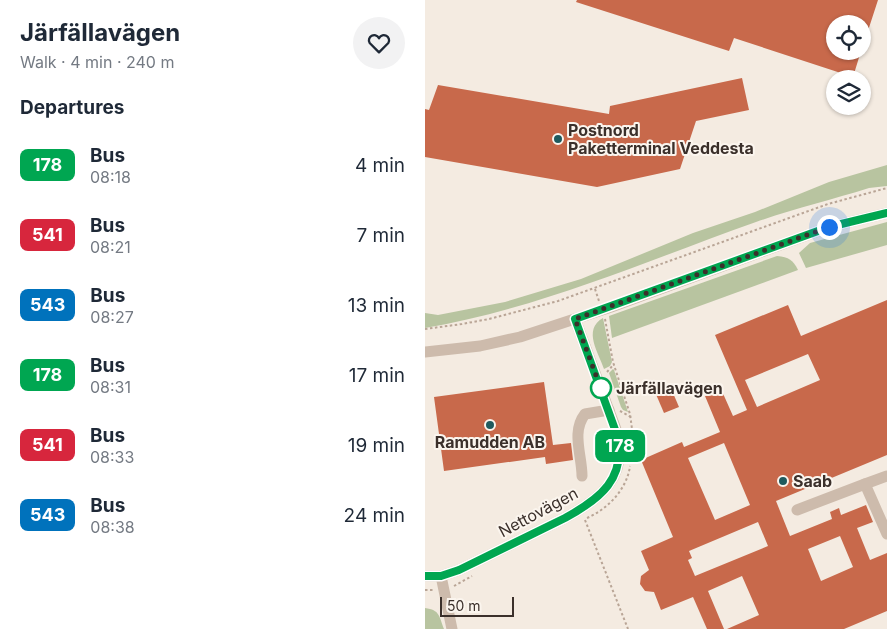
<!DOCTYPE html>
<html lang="en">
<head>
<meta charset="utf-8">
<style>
	:root { --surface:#fff; --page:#f2f2f3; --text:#1f2937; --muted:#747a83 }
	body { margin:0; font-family:Inter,sans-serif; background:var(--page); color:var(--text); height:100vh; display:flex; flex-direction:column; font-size:19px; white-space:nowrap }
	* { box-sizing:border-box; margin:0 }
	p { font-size:16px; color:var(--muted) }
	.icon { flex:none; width:28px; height:28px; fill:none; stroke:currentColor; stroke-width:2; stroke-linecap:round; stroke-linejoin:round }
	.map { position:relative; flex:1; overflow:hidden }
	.panel { display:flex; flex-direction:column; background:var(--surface); width:425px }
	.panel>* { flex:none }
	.badge { padding:0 10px; border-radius:8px; font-size:18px; line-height:32px }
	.controls { position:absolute; left:401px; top:15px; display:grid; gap:10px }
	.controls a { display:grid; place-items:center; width:45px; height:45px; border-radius:50%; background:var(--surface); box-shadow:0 1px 4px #0004; font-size:25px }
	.scale { position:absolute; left:15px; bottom:12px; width:74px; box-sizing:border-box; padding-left:5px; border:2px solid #3b302b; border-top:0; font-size:14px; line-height:18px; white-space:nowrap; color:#3b302b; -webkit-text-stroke:4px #fbf5ee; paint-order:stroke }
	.you { position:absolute; width:25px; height:25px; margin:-12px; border:4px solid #fff; border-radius:50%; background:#1a73e8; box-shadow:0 0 0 8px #1a73e833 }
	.map>.badge { position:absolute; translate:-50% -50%; box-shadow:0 0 0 2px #fff }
	h2 { padding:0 20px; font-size:19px; line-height:45px }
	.round { display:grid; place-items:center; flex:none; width:52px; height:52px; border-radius:26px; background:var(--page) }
	.summary { display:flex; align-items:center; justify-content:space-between; height:85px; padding:0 20px }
	h1 { font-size:24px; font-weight:700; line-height:38px }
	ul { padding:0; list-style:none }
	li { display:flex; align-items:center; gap:15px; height:70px; padding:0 20px }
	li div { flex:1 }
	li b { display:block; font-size:19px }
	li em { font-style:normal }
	li .badge { min-width:55px; font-weight:700; text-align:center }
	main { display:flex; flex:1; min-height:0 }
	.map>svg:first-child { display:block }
</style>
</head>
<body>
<main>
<section class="panel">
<div class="summary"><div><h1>Järfällavägen</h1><p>Walk · 4 min · 240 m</p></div><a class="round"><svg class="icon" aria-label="heart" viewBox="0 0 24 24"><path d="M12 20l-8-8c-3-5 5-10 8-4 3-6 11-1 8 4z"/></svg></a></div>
<h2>Departures</h2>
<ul>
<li><span class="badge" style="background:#00a651;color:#fff">178</span><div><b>Bus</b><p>08:18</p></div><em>4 min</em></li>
<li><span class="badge" style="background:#d7263d;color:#fff">541</span><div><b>Bus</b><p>08:21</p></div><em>7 min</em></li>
<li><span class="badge" style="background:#0072bc;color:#fff">543</span><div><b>Bus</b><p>08:27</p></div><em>13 min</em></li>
<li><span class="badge" style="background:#00a651;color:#fff">178</span><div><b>Bus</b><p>08:31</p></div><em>17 min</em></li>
<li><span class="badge" style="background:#d7263d;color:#fff">541</span><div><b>Bus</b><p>08:33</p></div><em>19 min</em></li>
<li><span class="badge" style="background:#0072bc;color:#fff">543</span><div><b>Bus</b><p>08:38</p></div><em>24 min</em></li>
</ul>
</section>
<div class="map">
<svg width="462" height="629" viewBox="0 0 462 629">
	<rect width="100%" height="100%" fill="#f4ebe1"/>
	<g fill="#b8c4a0">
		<path d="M462,165V186L444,188C406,200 368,209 331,222C221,261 116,308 0,328V313L13,315L80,302L156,279L268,233L330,212L404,182Z"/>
		<path d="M462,222V245L381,268L374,253L385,243Z"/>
		<path d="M352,256C364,257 368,260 373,270L187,338L184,316Z"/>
		<path d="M178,318L187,362L185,366L179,369C174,353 157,330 178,318Z"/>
		<path d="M188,369L189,370L203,412L198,410L196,407L184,373Z"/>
		<path d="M0,608C15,610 14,616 19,629H0Z"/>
	</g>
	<g fill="#c8694b" fill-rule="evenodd">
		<path d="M152,0H453L439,43H438V24H410V51H436L428,77L309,38L304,51L151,2Z"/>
		<path d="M317,78L324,110L271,121L255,169L172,187L0,157V109L4,110L13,85L184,114L185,106Z"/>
		<path d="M462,300V455L351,501L365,536L407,519L405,512L414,508L416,515L441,505L448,522L432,528L445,560L462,553V611L419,629H302L334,615L317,576L283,591L299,629H282L268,597L236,610L229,592L220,591L215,584L216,576L224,570L216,551L248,537L216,460L257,442L259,447L295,432L280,396L296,389L308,416L322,410L290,335L363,305L376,336ZM383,354L395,380L332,407L320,380ZM299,443L325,505L290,520L263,458ZM333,522L343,546L270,576L263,560L267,558L264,551ZM415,536L428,567L396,581L383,549Z"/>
		<path d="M119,382L128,445L146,443L148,460L121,464L120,457L19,471L9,397Z"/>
		<path d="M245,386L254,407L239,413L230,392Z"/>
	</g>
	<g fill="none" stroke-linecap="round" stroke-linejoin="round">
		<g stroke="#b9a596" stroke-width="2" stroke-dasharray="2.5 2.5" stroke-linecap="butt">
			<path d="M170,289L174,301"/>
			<path d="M180,319L188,362L205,414L207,429L206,448"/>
			<path d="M0,329L37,324L64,319L133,301L403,204L462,188"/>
			<path d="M182,372L189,364"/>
			<path d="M195,411L206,417"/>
			<path d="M162,518C183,509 202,489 205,466"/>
			<path d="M160,520L203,629"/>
			<path d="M29,586L47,576"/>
			<path d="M0,590H8"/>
		</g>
		<g stroke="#cdbbac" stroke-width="11">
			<path d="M0,352L55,346L95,337L186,307L404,227L462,213"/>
			<path d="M157,476C157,455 146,432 160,414L184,410"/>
			<path d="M462,476L440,484L462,534"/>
			<path d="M372,510L440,484"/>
			<path d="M0,576H16L34,570L140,518C175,499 202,478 193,435L150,319"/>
			<path d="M16,576L27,629"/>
		</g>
	</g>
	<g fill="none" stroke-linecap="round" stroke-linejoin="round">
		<defs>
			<path id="line" d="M0,576H16L34,570L140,518C175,499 202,478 192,435L150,319L404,227L462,213"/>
		</defs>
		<use href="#line" stroke="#fff" stroke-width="11"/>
		<use href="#line" stroke="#00a651" stroke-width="8"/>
		<path stroke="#3b302b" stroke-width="5" stroke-dasharray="0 9" d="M176,388L178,394L150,319L404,227"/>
	</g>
	<g fill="#1f5a5e" stroke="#fbf5ee" stroke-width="2">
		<circle cx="133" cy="139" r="5"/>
		<circle cx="65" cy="425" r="5"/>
		<circle cx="358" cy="481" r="5"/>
	</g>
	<circle fill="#fff" stroke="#00a651" stroke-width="2.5" cx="176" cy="388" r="10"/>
	<g text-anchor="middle" stroke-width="4" stroke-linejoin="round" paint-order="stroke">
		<g font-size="16" font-weight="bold" fill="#3b302b" stroke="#fbf5ee" text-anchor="start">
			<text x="143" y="136">Postnord<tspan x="143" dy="18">Paketterminal Veddesta</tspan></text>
			<text x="65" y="448" text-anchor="middle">Ramudden AB</text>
			<text x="368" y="487">Saab</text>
		</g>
		<g font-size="16" font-weight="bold" fill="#3b302b" stroke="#fbf5ee" text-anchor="start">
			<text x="191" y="394">Järfällavägen</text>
		</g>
		<g font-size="16" fill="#3b302b" stroke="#fbf5ee">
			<text transform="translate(113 512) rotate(-28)" y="6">Nettovägen</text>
		</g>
	</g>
</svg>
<div class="controls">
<a><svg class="icon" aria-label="locate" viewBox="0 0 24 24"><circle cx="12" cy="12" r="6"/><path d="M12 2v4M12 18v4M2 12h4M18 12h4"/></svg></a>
<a><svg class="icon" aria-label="layers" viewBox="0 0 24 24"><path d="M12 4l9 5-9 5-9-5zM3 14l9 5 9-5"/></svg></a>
</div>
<div class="scale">50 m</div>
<div class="you" style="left:404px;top:227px"></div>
<b class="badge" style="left:195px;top:446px;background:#00a651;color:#fff">178</b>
</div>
</main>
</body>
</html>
